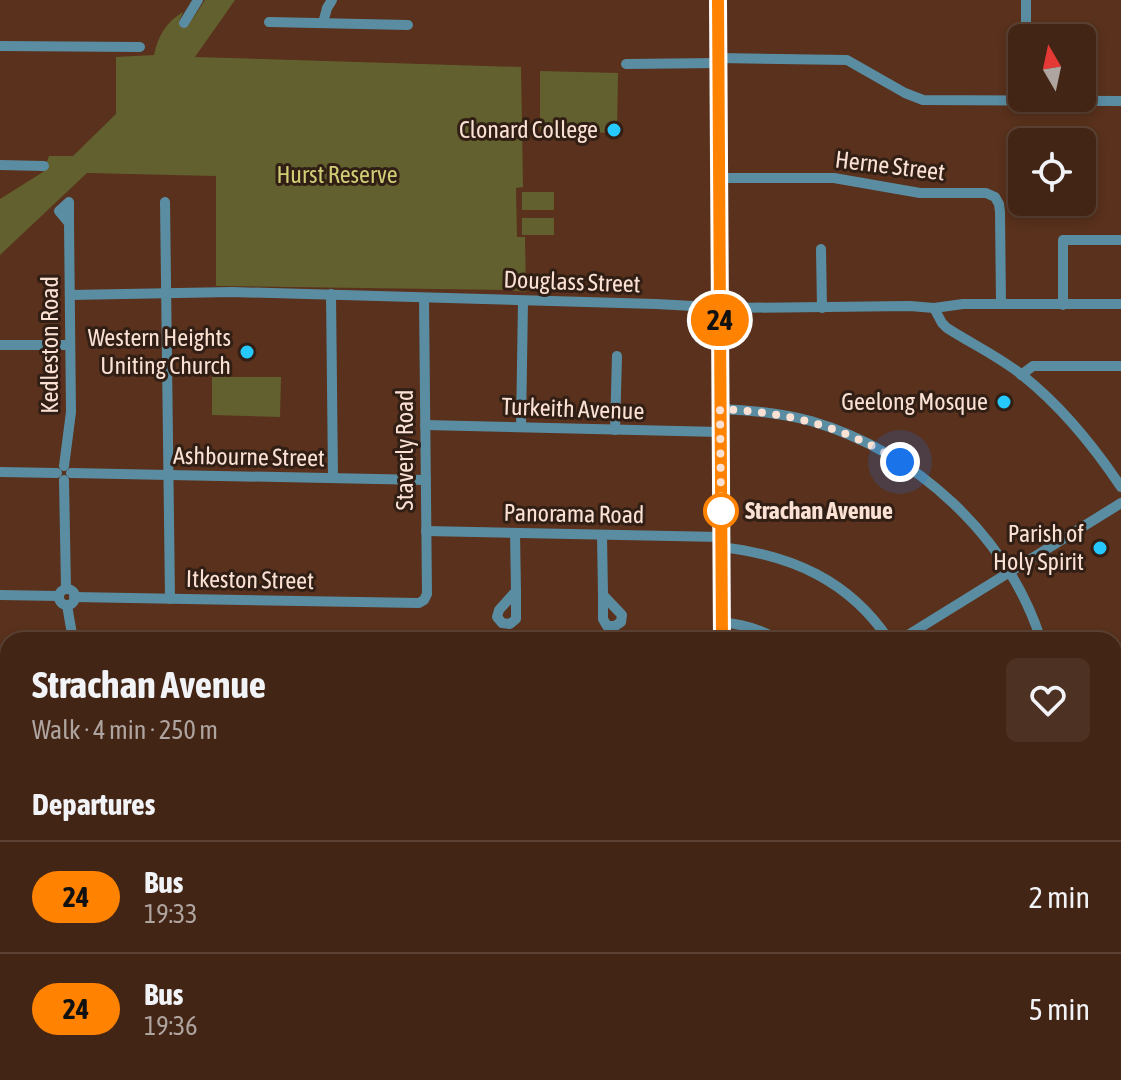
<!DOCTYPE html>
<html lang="en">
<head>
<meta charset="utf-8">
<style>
	:root { --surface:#432515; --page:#4d3122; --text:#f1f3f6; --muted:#afa5a0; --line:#5b4234 }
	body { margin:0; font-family:"Asap Condensed",sans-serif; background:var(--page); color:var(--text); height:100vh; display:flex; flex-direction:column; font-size:30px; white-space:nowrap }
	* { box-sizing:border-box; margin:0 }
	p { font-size:26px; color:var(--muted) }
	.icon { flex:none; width:44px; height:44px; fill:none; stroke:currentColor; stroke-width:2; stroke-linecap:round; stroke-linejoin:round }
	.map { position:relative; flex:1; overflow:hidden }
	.panel { position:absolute; left:0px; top:632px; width:1122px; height:448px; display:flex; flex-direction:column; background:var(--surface); border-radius:24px 24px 0 0; box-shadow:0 4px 12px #0003,0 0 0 2px var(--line) }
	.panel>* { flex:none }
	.badge { padding:0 16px; border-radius:26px; font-size:28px; line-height:52px }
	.needle { width:52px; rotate:351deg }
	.controls { position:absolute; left:1008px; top:24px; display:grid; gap:16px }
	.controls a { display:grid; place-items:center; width:88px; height:88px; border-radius:12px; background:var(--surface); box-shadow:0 4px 12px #0003,0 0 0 2px var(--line); font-size:40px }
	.you { position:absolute; width:40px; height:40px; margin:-20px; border:6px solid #fff; border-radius:50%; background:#1a73e8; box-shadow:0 0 0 12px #1a73e833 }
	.map>.badge { position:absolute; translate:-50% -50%; box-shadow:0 0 0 4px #fff }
	h2 { padding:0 32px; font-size:30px; line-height:72px }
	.round { display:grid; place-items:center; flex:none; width:84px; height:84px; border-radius:12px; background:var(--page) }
	.overview { display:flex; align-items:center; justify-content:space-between; height:136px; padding:0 32px }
	h1 { font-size:38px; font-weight:700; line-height:60px }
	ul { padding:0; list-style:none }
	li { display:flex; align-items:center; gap:24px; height:112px; padding:0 32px; border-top:2px solid var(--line) }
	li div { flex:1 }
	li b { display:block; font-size:30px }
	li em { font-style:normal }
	li .badge { min-width:88px; font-weight:700; text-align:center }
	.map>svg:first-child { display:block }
</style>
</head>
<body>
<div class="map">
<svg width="1121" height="1080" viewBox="0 0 1121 1080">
	<rect width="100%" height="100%" fill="#59311c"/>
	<g fill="#62602e">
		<path d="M205,0H235L195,57L521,67L523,187L516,188L517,237H525L526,292L509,290L216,286V176L87,173L0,255V199L43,172L49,156H73L116,114V57L154,55C158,36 166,22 183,12L179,22L182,27L188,26Z"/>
		<path d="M540,71L618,73L617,133L540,131Z"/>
		<rect x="522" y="192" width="32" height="18"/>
		<rect x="522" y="218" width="32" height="17"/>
		<path d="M212,377H281L280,417L212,415Z"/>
		<rect x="135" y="1072" width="317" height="8"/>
	</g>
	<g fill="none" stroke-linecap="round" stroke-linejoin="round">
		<g stroke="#5a8da2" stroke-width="10">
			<path d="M718,0L722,640"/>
			<path d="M269,22L408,25"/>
			<path d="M184,23L198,0"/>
			<path d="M323,23L327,8L332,0"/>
			<path d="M1026,38V0"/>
			<path d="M0,46L140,47"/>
			<path d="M718,58L847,60L905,93L923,100L1121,101"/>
			<path d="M626,64L718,63"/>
			<path d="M0,165L44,166"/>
			<path d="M719,178H834L920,193H986L995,197L999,204L1000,212L1001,304"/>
			<path d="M165,202L170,599"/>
			<path d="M821,249L822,308"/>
			<path d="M331,294L333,478"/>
			<path d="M70,295L232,292L656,304L730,308L910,306L934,308L963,304H1121"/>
			<path d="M1063,305V240H1121"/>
			<path d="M934,308L942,323L947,328C972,344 998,356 1022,375C1061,406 1093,445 1121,487"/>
			<path d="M0,345H70"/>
			<path d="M1021,375L1033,366H1121"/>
			<path d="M720,409C751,410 781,413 811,421C916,452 1007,535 1041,640"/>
			<path d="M425,425L720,432"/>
			<path d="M521,427L523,301"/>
			<path d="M615,430L617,356"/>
			<path d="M64,466L71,412L69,223L59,211L69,202V223"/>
			<path d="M0,472L57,473"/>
			<path d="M71,473L426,480"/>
			<path d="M64,480L66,589"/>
			<path d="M426,531L721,537"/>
			<path d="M515,533L516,591"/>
			<path d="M602,535L603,595"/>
			<path d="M721,547C791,555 849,580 889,640"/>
			<circle cx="67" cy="597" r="8"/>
			<path d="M516,591V619L510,624L502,623L497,617L499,610Z"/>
			<path d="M0,595L59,596"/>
			<path d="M603,595L622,615L621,622L615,626H607L603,619Z"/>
			<path d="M74,597L419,603L424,600L427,594L424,299"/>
			<path d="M67,605L73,640"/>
			<path d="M722,623C743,623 761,630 780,640"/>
			<path d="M900,640L1121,503"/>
			<path d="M0,704L8,705"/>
			<path d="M1114,753H1121"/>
			<path d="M0,814H8"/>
			<path d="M1114,895H1121"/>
			<path d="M0,952H8"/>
			<path d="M1114,1043H1121"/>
			<path d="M127,1072L128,1080"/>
			<path d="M465,1072V1080"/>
			<path d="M593,1072V1080"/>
			<path d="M725,1072V1080"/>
			<path d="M818,1072V1080"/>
		</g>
	</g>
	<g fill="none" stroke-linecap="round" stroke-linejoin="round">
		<defs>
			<path id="line" d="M718,0L722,640"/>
		</defs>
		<use href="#line" stroke="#fff" stroke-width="18"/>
		<use href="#line" stroke="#ff8200" stroke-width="12"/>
		<path stroke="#fbe1d4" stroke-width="8" stroke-dasharray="0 14.4" d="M721,511L720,409C787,412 844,426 900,462"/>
	</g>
	<g fill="#25c9fe" stroke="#311f15" stroke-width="3">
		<circle cx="614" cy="130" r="8"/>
		<circle cx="247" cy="352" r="8"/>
		<circle cx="1004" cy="402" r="8"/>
		<circle cx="1100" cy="548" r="8"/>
	</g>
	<circle fill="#fff" stroke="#ff8200" stroke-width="4" cx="721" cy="511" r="16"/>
	<g text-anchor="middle" stroke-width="6" stroke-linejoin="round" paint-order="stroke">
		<g font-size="24" fill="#fbe1d4" stroke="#311f15" text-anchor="end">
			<text x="598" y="138">Clonard College</text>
			<text x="231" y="346">Western Heights<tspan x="231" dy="28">Uniting Church</tspan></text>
			<text x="988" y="410">Geelong Mosque</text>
			<text x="1084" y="542">Parish of<tspan x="1084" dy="28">Holy Spirit</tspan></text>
		</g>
		<g font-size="24" fill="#fbe1d4" stroke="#311f15">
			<text transform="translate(890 166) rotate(7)" y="8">Herne Street</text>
			<text transform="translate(572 282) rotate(2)" y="8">Douglass Street</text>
			<text transform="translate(50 345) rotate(-90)" y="8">Kedleston Road</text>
			<text transform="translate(573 409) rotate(2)" y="8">Turkeith Avenue</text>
			<text transform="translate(405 450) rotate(-90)" y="8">Staverly Road</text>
			<text transform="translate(249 457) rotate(1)" y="8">Ashbourne Street</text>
			<text transform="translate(574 514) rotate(1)" y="8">Panorama Road</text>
			<text transform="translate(250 580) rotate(1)" y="8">Itkeston Street</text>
		</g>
		<g font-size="24" fill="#d0ce75" stroke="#311f15">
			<text x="337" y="183">Hurst Reserve</text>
		</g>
		<g font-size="24" font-weight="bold" fill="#fbe1d4" stroke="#311f15" text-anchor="start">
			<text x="745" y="519">Strachan Avenue</text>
		</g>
	</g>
</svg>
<div class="controls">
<a><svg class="needle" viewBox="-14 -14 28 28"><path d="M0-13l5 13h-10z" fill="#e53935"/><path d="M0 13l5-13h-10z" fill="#afa5a0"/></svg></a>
<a><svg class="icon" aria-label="locate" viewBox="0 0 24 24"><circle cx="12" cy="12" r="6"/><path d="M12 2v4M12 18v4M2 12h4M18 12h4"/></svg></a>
</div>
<div class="you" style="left:900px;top:462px"></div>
<b class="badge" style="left:720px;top:320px;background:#ff8200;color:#111">24</b>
<section class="panel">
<div class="overview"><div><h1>Strachan Avenue</h1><p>Walk · 4 min · 250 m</p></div><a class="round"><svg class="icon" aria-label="heart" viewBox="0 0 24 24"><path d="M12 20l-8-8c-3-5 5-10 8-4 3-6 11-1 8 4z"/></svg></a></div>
<h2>Departures</h2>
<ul>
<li><span class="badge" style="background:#ff8200;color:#111">24</span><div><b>Bus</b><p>19:33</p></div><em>2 min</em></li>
<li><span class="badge" style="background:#ff8200;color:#111">24</span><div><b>Bus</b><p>19:36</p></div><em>5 min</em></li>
</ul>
</section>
</div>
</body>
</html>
